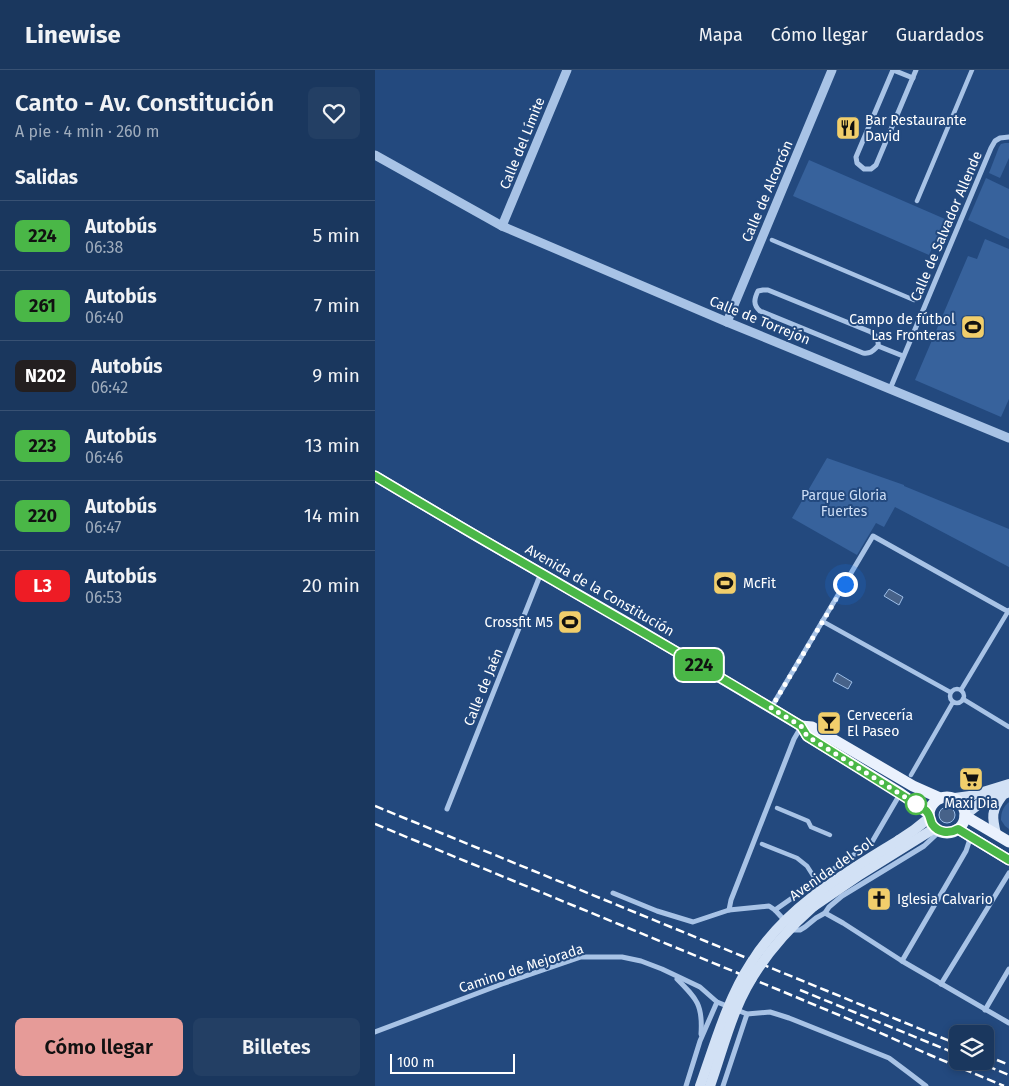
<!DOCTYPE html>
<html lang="es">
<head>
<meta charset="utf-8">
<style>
	:root { --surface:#1a375e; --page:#233f64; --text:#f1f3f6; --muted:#9facbc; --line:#385173; --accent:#e69b98 }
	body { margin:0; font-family:"Fira Sans",sans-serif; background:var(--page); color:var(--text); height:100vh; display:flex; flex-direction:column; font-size:19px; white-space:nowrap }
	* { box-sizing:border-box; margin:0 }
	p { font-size:16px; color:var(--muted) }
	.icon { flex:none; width:28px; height:28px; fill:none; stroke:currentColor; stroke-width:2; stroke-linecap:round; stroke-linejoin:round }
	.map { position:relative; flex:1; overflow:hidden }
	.details { display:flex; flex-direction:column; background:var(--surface); width:375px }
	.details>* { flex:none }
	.badge { padding:0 10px; border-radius:8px; font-size:18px; line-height:32px }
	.fabs { position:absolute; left:574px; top:955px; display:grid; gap:10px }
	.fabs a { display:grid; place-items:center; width:45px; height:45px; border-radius:8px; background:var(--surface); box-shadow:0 2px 8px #0003,0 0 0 1px var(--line); font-size:25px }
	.scale { position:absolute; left:15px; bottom:12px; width:125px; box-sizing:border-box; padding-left:5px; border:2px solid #fff; border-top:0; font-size:14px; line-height:18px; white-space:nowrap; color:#fff; -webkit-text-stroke:4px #23497e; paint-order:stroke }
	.you { position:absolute; width:25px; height:25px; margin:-12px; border:4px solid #fff; border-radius:50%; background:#1a73e8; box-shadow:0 0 0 8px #1a73e833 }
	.map>.badge { position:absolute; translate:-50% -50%; box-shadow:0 0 0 2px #fff }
	h2 { padding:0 15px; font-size:19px; line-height:45px }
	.round { display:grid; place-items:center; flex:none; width:52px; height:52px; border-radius:8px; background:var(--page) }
	.headline { display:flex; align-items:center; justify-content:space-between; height:85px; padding:0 15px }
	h1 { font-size:24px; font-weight:600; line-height:38px }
	.cta { display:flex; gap:10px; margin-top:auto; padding:10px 15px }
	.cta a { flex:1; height:58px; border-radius:8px; background:var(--accent); color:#111; font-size:20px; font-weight:600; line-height:58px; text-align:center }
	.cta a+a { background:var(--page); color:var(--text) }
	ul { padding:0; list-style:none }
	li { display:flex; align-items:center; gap:15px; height:70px; padding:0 15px; border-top:1px solid var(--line) }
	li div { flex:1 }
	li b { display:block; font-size:19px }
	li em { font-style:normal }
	li .badge { min-width:55px; font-weight:700; text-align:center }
	header { display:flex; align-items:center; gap:30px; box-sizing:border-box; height:70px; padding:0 25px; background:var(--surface); border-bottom:1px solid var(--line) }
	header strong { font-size:24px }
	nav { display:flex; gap:28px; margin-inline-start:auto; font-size:18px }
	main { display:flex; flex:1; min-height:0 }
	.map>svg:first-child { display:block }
</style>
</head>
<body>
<header>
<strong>Linewise</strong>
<nav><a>Mapa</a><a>Cómo llegar</a><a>Guardados</a></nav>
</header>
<main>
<section class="details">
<div class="headline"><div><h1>Canto - Av. Constitución</h1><p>A pie · 4 min · 260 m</p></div><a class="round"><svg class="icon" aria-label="heart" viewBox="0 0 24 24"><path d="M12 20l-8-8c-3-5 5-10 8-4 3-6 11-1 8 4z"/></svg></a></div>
<h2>Salidas</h2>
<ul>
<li><span class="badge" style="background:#4ab747;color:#111">224</span><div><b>Autobús</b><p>06:38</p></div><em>5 min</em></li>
<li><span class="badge" style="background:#4ab747;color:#111">261</span><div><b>Autobús</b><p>06:40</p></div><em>7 min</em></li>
<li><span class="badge" style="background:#231f20;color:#fff">N202</span><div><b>Autobús</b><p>06:42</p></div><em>9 min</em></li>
<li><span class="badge" style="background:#4ab747;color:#111">223</span><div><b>Autobús</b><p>06:46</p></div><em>13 min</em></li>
<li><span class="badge" style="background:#4ab747;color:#111">220</span><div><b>Autobús</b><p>06:47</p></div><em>14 min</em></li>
<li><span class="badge" style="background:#ee1c25;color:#fff">L3</span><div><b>Autobús</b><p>06:53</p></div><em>20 min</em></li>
</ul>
<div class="cta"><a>Cómo llegar</a><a>Billetes</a></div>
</section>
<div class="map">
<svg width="634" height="1016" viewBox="0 0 634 1016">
	<rect width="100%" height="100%" fill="#23497e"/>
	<g fill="#37629c">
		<path d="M630,73H634V88L625,108L614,103L624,77L626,74Z"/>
		<path d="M434,90L570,149L554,185L418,126Z"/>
		<path d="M611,108L634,119V169L593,150Z"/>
		<path d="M610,169L634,179V329L626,347L540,310L593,186L602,189Z"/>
		<path d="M452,388L529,415V416L634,459V497L520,437L509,457L501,453L482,485L417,448Z"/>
		<path d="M634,732V759L630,756L626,750C626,742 628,737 634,732Z"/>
	</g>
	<g fill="#476289" stroke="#9cbde7">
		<path d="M514,519L528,527L524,535L509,526Z"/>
		<path d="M462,603L477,612L473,619L458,611Z"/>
		<circle cx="572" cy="745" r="8"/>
	</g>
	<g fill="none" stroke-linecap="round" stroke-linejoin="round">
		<g stroke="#a8c3e6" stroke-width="4.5">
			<path d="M542,131L597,0"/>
			<path d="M397,170L539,230"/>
			<path d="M447,551L575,622"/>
			<circle cx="582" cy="626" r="7"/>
			<path d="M586,620L634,540"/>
			<path d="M588,629L634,657"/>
			<path d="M536,705L578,632"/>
			<path d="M402,738L433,751L436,757L455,765"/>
			<path d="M387,774L422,788L432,796L439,807"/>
		</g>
		<g stroke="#a8c3e6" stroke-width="5">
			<path d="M518,0L481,87L482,93L489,99H496L501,95L541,0"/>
			<path d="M518,0L538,8"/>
			<path d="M388,220H393L496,262C501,266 504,269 503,276C498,281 496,284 488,283L385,241C378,235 379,229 383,221Z"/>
			<path d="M503,276L528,286"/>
			<path d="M515,319L616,78L620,71L625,68L634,67"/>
			<path d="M396,638L498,466L634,542"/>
			<path d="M72,739L166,503"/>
			<path d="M238,823L282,841L318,852L354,840L394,836L400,840L411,852"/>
			<path d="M354,840L356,830L419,669L426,657"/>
			<path d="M400,840L497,772L525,724"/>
			<path d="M450,843L468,853L527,891L634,953"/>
			<path d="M417,858L419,860H425L430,857L441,848L450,843L454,837L467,826L549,776L565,761"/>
			<path d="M527,891L591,781L594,772V767"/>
			<path d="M302,909C322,929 328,935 326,964"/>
			<path d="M566,914L634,803"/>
			<path d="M610,940L634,899"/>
			<path d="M0,962L127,914L206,887H247L266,891L287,899L325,917L342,932L372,944L395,942L414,948L514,988L534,1003L551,1016"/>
			<path d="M311,1016L325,971L342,932"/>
			<path d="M348,1016L372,944"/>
		</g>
		<g stroke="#a8c3e6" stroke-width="9">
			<path d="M0,85L127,156L352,252L634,368"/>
			<path d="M127,156L192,0"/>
			<path d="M352,252L457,0"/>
		</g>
		<g stroke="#d2e1f5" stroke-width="10">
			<path d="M580,728L595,726L634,714"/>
			<path d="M590,745L604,734L634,722"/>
			<path d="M621,764C617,747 616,741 627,726"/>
			<path d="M524,770L539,760L554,748"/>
			<path d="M439,836L483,806L560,758"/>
		</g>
		<g stroke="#eaf1fd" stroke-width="11">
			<path d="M0,406L103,467L253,553L396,638L426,656L432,666L525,723L554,744"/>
			<path d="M426,656L437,657L538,716L565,728"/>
			<circle cx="572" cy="745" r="18"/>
			<path d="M590,746L634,772"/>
			<path d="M583,759L634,790"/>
		</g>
		<g stroke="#fff" stroke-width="2.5" stroke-dasharray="9 4" stroke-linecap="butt">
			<path d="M0,736L582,974"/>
			<path d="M0,754L404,920L483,953L555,985L629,1016"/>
			<path d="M425,920L582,984"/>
			<path d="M610,985L634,995"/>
			<path d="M600,991L634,1005"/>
		</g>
		<g stroke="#d2e1f5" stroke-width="10">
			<path d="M325,1016C340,974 352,930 376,893C411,836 469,804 524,770"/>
			<path d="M335,1016C344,991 351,964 361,940C378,898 406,865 439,836"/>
		</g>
	</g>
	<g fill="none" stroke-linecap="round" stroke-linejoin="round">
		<defs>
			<path id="line" d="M0,406C141,491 286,570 426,656L432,666L546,737C548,739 551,740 552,742C555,745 555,750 557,754C563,763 574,764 583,759L634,790"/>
		</defs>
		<use href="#line" stroke="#fff" stroke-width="11"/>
		<use href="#line" stroke="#4ab747" stroke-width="8"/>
		<path stroke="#fff" stroke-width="5" stroke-dasharray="0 9" d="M470,514L396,638L426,656L432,666L546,737L541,734"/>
	</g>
	<defs>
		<symbol id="restaurant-square" viewBox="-11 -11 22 22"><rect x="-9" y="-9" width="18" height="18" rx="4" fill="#f1ce6b" stroke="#23497e"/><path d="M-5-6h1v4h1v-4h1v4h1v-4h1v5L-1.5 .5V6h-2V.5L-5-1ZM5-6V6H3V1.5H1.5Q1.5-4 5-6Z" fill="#111"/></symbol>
		<symbol id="stadium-square" viewBox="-11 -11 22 22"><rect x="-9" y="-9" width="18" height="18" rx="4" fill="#f1ce6b" stroke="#23497e"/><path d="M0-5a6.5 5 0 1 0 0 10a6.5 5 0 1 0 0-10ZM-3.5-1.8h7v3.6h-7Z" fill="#111"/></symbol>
		<symbol id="bar-square" viewBox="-11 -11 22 22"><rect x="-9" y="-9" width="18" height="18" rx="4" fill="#f1ce6b" stroke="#23497e"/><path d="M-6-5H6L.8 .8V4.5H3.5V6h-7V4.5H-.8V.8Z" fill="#111"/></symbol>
		<symbol id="supermarket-square" viewBox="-11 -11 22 22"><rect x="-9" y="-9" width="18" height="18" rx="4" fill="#f1ce6b" stroke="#23497e"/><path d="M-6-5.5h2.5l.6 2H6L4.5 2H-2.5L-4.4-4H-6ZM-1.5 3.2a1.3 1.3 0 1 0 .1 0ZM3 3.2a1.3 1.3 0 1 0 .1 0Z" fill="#111"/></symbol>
		<symbol id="church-square" viewBox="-11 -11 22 22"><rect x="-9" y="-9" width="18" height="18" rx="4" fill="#f1ce6b" stroke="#23497e"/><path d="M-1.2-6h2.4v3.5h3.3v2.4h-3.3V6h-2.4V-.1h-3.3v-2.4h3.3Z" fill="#111"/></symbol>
	</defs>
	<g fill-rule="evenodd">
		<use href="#restaurant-square" x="459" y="44" width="28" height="28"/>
		<use href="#stadium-square" x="584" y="243" width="28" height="28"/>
		<use href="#stadium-square" x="336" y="499" width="28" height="28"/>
		<use href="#stadium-square" x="181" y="538" width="28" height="28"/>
		<use href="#bar-square" x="440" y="639" width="28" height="28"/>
		<use href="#supermarket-square" x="582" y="695" width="28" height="28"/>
		<use href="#church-square" x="490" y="815" width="28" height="28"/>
	</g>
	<circle fill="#fff" stroke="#4ab747" stroke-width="2.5" cx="541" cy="734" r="10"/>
	<g text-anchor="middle" stroke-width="4" stroke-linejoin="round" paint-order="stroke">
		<g font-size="14" fill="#fff" stroke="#23497e" text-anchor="start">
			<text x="490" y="55">Bar Restaurante<tspan x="490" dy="16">David</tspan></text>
			<text x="580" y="254" text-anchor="end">Campo de fútbol<tspan x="580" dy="16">Las Fronteras</tspan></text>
			<text x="368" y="518">McFit</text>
			<text x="178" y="557" text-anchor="end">Crossfit M5</text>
			<text x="472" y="650">Cervecería<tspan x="472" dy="16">El Paseo</tspan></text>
			<text x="596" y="738" text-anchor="middle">Maxi Dia</text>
			<text x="522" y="834">Iglesia Calvario</text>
		</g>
		<g font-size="14" fill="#fff" stroke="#23497e">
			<text transform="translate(147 73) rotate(-68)" y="5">Calle del Límite</text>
			<text transform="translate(392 121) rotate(-67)" y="5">Calle de Alcorcón</text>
			<text transform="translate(571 156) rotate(-67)" y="5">Calle de Salvador Allende</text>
			<text transform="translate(385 250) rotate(22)" y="5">Calle de Torrejón</text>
			<text transform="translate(225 520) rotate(30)" y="5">Avenida de la Constitución</text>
			<text transform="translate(108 617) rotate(-68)" y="5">Calle de Jaén</text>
			<text transform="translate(456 799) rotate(-35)" y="5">Avenida del Sol</text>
			<text transform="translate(146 898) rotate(-18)" y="5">Camino de Mejorada</text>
		</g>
		<g font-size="14" fill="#ccddf5" stroke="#23497e">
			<text x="469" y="430">Parque Gloria<tspan x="469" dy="16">Fuertes</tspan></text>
		</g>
	</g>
</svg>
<div class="fabs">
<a><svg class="icon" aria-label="layers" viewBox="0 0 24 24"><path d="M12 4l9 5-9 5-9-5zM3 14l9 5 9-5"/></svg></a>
</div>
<div class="scale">100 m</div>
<div class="you" style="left:470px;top:514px"></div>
<b class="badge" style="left:324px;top:595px;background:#4ab747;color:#111">224</b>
</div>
</main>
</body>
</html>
